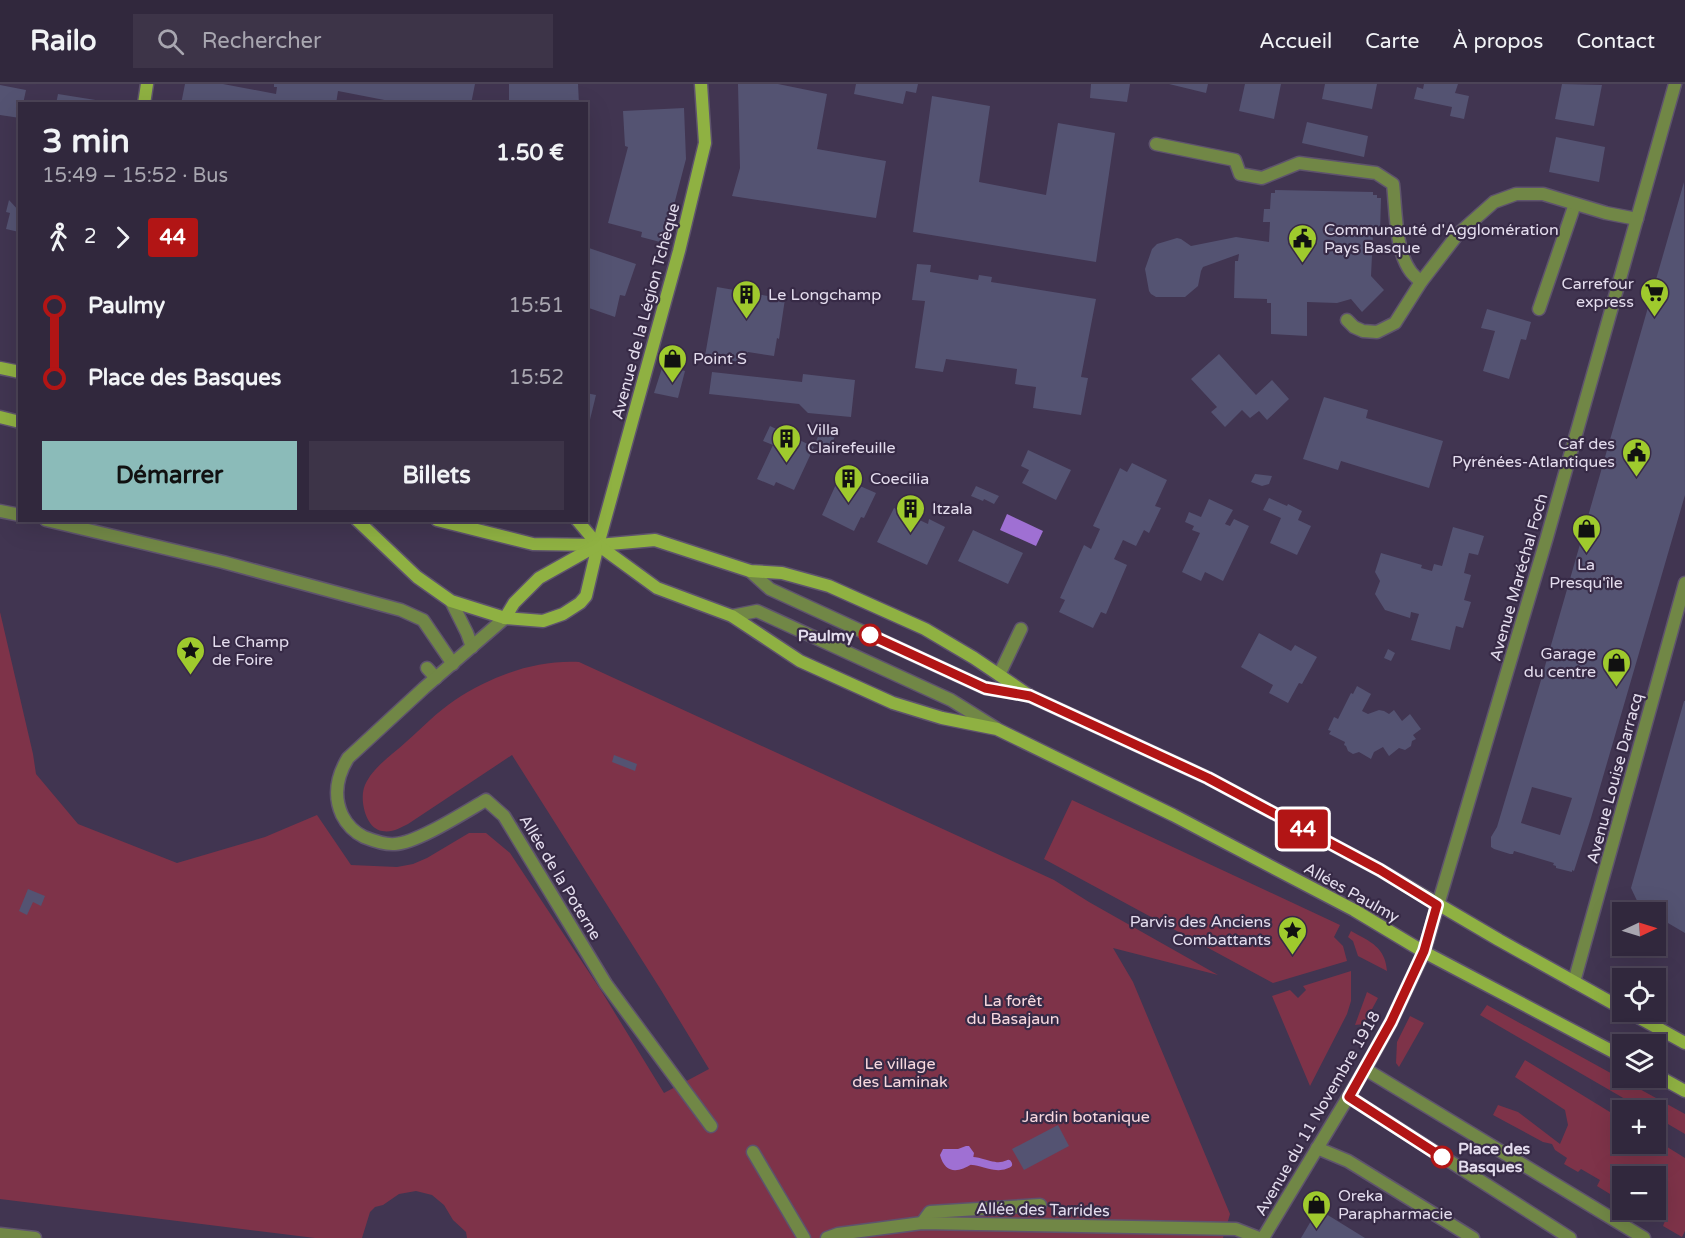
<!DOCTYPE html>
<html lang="fr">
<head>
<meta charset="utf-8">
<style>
	:root { --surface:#31283d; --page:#3d3448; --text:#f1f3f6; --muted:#a8a6b0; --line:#4c4457; --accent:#8bbbb9 }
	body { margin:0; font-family:"Varela Round",sans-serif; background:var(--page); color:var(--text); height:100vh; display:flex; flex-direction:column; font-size:22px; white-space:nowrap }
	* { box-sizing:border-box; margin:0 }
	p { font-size:20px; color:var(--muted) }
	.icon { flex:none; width:33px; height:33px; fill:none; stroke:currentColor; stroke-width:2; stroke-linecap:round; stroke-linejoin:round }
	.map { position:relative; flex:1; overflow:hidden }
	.drawer { position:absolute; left:18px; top:18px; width:570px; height:420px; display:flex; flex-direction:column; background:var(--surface); border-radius:0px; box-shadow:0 6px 24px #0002,0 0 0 2px var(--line) }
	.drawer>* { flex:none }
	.badge { padding:0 12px; border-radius:4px; font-size:21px; line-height:39px }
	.needle { width:39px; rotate:86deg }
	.buttons { position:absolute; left:1612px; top:818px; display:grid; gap:12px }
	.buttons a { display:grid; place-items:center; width:54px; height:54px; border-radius:0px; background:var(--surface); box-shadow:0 6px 24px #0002,0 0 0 2px var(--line); font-size:30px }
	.map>.badge { position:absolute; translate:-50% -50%; box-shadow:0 0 0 3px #fff }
	.legs { display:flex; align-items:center; gap:9px; height:66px; padding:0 24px; font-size:20px }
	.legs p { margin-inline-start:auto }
	.summary { display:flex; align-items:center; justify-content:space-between; height:102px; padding:0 24px }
	h1 { font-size:33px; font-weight:700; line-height:45px }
	.cta { display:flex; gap:12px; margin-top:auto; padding:12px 24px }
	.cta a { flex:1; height:69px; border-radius:0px; background:var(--accent); color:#111; font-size:24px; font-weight:700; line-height:69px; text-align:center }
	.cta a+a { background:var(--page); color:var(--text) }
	ul { padding:0 24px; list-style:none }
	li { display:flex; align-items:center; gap:21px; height:72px; font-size:22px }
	li i { display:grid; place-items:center; width:9px; height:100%; margin:0 8px; background:currentColor }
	li i::after { content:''; width:15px; height:15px; margin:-8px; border:4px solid; border-radius:50%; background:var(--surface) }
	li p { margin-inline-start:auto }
	li:first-child i { background:linear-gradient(#0000 50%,currentColor 0) }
	li:last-child i { background:linear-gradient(currentColor 50%,#0000 0) }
	header { display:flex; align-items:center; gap:36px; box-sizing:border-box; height:84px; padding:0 30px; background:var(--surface); border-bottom:2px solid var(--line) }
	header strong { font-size:28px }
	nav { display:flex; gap:33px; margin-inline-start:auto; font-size:21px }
	.search { width:420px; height:54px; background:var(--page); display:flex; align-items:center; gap:15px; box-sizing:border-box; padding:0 21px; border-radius:0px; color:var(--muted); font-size:22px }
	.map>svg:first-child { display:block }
</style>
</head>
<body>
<header>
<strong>Railo</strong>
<div class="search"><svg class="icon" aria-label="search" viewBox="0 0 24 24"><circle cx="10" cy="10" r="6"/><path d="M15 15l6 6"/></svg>Rechercher</div>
<nav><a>Accueil</a><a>Carte</a><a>À propos</a><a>Contact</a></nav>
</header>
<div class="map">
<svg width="1685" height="1154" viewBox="0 0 1685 1154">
	<rect width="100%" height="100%" fill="#413551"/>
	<g fill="#7e3349">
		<path d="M0,528L33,670L36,690L78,740L177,779L265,753L317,731L351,781L397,783L413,780L427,774L469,749H486L510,769L602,908L664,1009L709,985L661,906L512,671L408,740C400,744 392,749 382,747C365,744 359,714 365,701C373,683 392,671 406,658C422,644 437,628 455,616C492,592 534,576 579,578L1054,796L1089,818L1218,891L1113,864L1133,898L1230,1130L1223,1154H467L466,1148L453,1136L444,1121L432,1111L416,1107L399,1110L383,1121L375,1123L370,1128L362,1154H315L0,1115Z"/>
		<path d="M1072,716L1340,841L1334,853L1343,862L1347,877L1273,899L1044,775Z"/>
		<path d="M1351,847C1371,858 1385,863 1387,887L1358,872L1353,857L1348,853Z"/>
		<path d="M1351,887V917L1347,930L1310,1002L1272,912L1290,906L1298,914L1306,906L1303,902Z"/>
		<path d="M1367,908L1378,914L1364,940L1355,941Z"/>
		<path d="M1487,921L1685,1030V1050L1656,1033V1026H1644L1480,931Z"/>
		<path d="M1410,932L1424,939L1399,983L1396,979L1397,958Z"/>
		<path d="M1525,976L1623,1036V1059H1656V1056L1685,1074V1147L1682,1153L1663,1142L1665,1137L1648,1127L1645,1131L1635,1125H1656V1092H1623V1118L1597,1102L1600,1096L1581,1085L1578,1088L1564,1080L1567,1074L1555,1066L1552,1060L1543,1058L1493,1031L1498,1021L1518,1028L1560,1060L1568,1041L1565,1026L1515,993Z"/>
	</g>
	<g fill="#9f70d3">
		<path d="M1007,430L1043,447L1036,462L1000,446Z"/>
		<path d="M966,1062H969L974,1069L972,1080C958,1089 945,1090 940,1071L943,1065H958Z"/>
	</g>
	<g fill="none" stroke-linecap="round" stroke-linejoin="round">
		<path stroke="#9f70d3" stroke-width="8" d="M973,1077C985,1078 996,1086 1008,1080"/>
	</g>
	<g fill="#545372" fill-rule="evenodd">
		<path d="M185,0H223L276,10L277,3H274V0H475L471,20H405L338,7L336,20H181Z"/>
		<path d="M509,0H578L579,20H509Z"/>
		<path d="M738,0H778L827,10L817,65L886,77L876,134L732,112L740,84Z"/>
		<path d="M856,0H918L916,9L906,7L903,20L854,10Z"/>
		<path d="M1091,0H1130L1127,18L1090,14Z"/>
		<path d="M1169,0H1208L1206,9Z"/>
		<path d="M1245,0H1281L1274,35L1239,27Z"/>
		<path d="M1325,0H1377L1372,25L1322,15Z"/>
		<path d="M1424,0H1458L1455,9L1469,12L1464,35L1450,32L1452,23L1414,15L1417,3L1423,5Z"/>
		<path d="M1562,0L1602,1L1594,42L1555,35Z"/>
		<path d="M0,1L26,6L23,20H20V34L0,31Z"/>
		<path d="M58,10L108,18V20H56Z"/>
		<path d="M932,12L990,22L979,98L1046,111L1058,39L1115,49L1096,178L913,148Z"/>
		<path d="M684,24L686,75L664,159L641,153L642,148L608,139L628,63L625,62L623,27Z"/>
		<path d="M1307,38L1368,52L1364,73L1302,59Z"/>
		<path d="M1556,53L1605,63L1599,98L1549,88Z"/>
		<path d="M1684,98L1685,411L1591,734L1574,787L1572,786V788L1556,784V782L1553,781L1554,779L1514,767L1513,770H1510L1494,765L1491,763V753L1497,743L1541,596ZM1532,703L1572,714L1560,751L1521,739Z"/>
		<path d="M1275,106L1373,108V111H1377V114H1381L1380,150H1373L1371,192L1384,206L1362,228L1351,215L1337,219L1307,218V252L1271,250V219H1267V215L1234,214L1235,177H1238L1239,170L1203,183L1201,187L1198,202L1185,213H1156L1151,210L1149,207L1145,185L1152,165L1157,160L1177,154L1181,155L1191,162L1236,153L1269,158L1270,138H1263L1264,125H1270L1271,109H1275Z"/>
		<path d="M9,116L20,128L19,148L6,145L10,129L6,128Z"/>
		<path d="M586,163L636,180L625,212L620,211L615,233L586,223Z"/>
		<path d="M917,180L931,181L930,188L978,196L979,191L992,193L991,198L1096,215L1081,293L1088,294L1081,331L1033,324L1036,303L1015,300L1017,285L946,275L943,288L915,284L925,217L912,216Z"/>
		<path d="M717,203L785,215L779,255L777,254L774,272L748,268L746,279L705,272Z"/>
		<path d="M1487,225L1531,238L1526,256L1521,255L1509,295L1483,287L1495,247L1481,244Z"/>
		<path d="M1219,270L1256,311L1272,296L1289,315L1267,336L1259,327L1250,334L1242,326L1225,343L1211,328L1217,323L1191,295Z"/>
		<path d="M663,281L685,287L678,314L654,309Z"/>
		<path d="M712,288L802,298L803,290L855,296L851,333L808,329L799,320L709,310Z"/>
		<path d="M586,309L596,311L587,348H586Z"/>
		<path d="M1324,313L1368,326L1366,334L1443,357L1429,404L1341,377L1338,386L1303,375Z"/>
		<path d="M770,342L814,363L794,406L776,398L774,402L757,395L773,361L763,357Z"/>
		<path d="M823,342L839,344L830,363L816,357Z"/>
		<path d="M1028,366L1071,386L1056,416L1022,399L1029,386L1021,382Z"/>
		<path d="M1132,379L1167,396L1155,422L1161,424L1149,449L1144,446L1136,462L1123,456L1114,475L1127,481L1106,530L1101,528L1093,544L1059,528L1065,516L1060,514L1084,461L1091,465L1100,445L1093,442L1120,384L1127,388Z"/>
		<path d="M1255,390L1272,392L1269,400L1262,402L1251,398Z"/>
		<path d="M838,396L858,406L860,402L876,409L864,434L861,433L854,447L822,431Z"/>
		<path d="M976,402L999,412L994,420L984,415L983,417L971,412Z"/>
		<path d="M1269,414L1287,422L1288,420L1302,427L1298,436L1311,442L1297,471L1270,459L1281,434L1263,426Z"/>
		<path d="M1209,415L1233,426L1225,440L1230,442L1234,435L1249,442L1223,497L1205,488L1201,497L1182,488L1200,449L1192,446L1194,442L1185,438L1189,428L1201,433Z"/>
		<path d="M894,424L928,440L929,435L945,443L927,481L877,458Z"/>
		<path d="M1453,443L1484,452L1478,471L1469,469L1464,489L1471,491L1464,516L1471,518L1463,544L1456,542L1450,566L1411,556L1419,530L1411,528L1410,534L1385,526L1375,510L1380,497L1375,488L1381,469L1422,481L1421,484L1432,487L1434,480L1442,482Z"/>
		<path d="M973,446L1023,469L1008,500L958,477Z"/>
		<path d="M1259,549L1291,567L1295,561L1317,573L1302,600L1299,599L1288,619L1269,609L1273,601L1241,583Z"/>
		<path d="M1388,565L1395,569L1391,577L1384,574Z"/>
		<path d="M1357,602L1371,610L1362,627L1368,630L1379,626L1384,627L1389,630L1394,626L1402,637L1410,630L1421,645L1413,651L1416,655L1412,657L1411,662L1405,666L1399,664L1389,672L1383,663L1374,668L1371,675L1359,668L1353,670L1348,667L1346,662L1344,661L1345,658L1329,650L1331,647L1328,646L1334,633L1338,635L1351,609L1353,610Z"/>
		<path d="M1684,617H1685V849L1656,832V828H1649L1640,823L1631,804Z"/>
		<path d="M614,671L637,680L635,687L612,678Z"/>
		<path d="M28,805L45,812L41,822L33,818L27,831L19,827Z"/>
		<path d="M1058,1041L1069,1062L1024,1086L1012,1065Z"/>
		<path d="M1318,1125L1365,1154H1301Z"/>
	</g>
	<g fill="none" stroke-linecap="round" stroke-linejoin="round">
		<defs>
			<g id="lane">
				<path d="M1156,60L1235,76L1240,90L1262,94L1299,79L1376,89L1393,100C1396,126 1395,167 1411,188C1414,192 1418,195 1421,198"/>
				<path d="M1539,225L1575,120"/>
				<path d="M1347,236L1354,243L1363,247L1377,248L1395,239L1421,198L1458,150L1494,118L1516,110H1543L1606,129L1637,135"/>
				<path d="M750,487L770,505L985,604L1029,611"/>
				<path d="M732,532L757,527L951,616L996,644"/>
				<path d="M427,584L436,594"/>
				<path d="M999,591L1021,545"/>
				<path d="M1365,985L1644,1154"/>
				<path d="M922,1139L930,1128L1040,1121"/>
			</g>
			<g id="street">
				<path d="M0,427L20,431"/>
				<path d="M46,436L223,478L401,526L423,536L453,580"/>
				<path d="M451,517L467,549L472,563"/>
				<path d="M505,534L424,604L348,674C337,692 333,711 342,731C347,741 354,748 364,753C374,757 385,761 395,760C417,759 465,728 486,716L504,732L606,900L711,1042"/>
				<path d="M1574,898L1685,499"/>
				<path d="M1349,1013L1570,1154"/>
				<path d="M1317,1064L1348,1077L1473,1154"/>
				<path d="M753,1068L804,1154"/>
				<path d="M0,1150L35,1154"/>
				<path d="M827,1154L838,1150L922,1139L1236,1145L1259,1154"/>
				<path d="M1263,1154L1365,985L1391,938L1424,868L1547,453L1675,0"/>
			</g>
			<g id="secondary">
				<path d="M144,20L147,0"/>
				<path d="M0,284L20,288"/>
				<path d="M0,333L20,338"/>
				<path d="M357,436L417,493L451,517L505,534L543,537L563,530L580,519L586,512L598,461L679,167L705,59L701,0"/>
				<path d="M437,436L533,460L598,461L655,456L750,487L782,489L829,502L925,545L974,574L1030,612L1208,694L1380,786L1499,856L1623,925"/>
				<path d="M577,436L598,461L657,504L732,532L800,577L893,619L942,634L997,645L1173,731L1354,826L1424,868L1623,973"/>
				<path d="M505,534L514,519L539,494L596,462"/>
				<path d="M1627,927L1685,959"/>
				<path d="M1656,991L1685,1007"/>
			</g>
		</defs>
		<use href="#lane" stroke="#5e536d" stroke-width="15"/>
		<use href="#street" stroke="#5e536d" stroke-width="15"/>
		<use href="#secondary" stroke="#5e536d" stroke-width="15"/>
		<use href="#lane" stroke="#718746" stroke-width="12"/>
		<use href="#street" stroke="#718746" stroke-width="12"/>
		<use href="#secondary" stroke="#8fb142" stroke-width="12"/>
	</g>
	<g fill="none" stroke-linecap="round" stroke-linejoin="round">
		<defs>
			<path id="line-1" d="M870,551L985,604L1030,612L1208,694L1380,786L1437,821L1424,867L1391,938L1349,1013L1442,1073"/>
		</defs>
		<use href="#line-1" stroke="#fff" stroke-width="14"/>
		<use href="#line-1" stroke="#b21515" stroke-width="9"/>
	</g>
	<defs>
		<symbol id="civic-pin" viewBox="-11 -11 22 30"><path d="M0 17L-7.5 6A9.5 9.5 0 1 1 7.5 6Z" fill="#9fca2d" stroke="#372a46"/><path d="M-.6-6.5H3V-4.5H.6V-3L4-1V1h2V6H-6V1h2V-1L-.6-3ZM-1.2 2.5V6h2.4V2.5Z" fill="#111"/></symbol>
		<symbol id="supermarket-pin" viewBox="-11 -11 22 30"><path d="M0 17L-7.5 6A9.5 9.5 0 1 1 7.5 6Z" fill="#9fca2d" stroke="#372a46"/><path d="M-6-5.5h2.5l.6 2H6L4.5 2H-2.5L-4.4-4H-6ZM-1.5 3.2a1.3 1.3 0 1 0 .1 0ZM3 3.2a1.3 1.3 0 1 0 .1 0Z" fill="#111"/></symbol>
		<symbol id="building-pin" viewBox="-11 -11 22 30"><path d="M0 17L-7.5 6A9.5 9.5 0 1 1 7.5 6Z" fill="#9fca2d" stroke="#372a46"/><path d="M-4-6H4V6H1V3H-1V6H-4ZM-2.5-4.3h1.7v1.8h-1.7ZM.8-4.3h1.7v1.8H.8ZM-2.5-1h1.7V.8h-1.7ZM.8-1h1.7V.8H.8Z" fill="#111"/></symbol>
		<symbol id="shop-pin" viewBox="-11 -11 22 30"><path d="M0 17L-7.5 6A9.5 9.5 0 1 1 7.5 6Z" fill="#9fca2d" stroke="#372a46"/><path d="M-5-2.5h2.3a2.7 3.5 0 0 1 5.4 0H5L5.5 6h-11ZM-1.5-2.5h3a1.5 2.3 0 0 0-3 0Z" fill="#111"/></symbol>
		<symbol id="sight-pin" viewBox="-11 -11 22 30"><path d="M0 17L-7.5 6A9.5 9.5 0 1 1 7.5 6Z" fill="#9fca2d" stroke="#372a46"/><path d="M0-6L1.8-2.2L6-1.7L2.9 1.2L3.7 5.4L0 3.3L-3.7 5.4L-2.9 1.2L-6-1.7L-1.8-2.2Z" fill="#111"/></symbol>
	</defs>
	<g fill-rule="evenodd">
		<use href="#civic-pin" x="1286" y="138" width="33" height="45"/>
		<use href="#supermarket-pin" x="1638" y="192" width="33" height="45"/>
		<use href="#building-pin" x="730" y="194" width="33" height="45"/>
		<use href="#shop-pin" x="656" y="258" width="33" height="45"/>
		<use href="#building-pin" x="770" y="338" width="33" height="45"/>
		<use href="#civic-pin" x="1620" y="352" width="33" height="45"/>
		<use href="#building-pin" x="832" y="378" width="33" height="45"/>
		<use href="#building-pin" x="894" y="408" width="33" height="45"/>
		<use href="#shop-pin" x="1570" y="428" width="33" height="45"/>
		<use href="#sight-pin" x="174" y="550" width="33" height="45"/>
		<use href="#shop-pin" x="1600" y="562" width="33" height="45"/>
		<use href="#sight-pin" x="1276" y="830" width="33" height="45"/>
		<use href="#shop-pin" x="1300" y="1104" width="33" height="45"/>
	</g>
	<g fill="#fff" stroke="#b21515" stroke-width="3">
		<circle cx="870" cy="551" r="10"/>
		<circle cx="1442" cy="1073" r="10"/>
	</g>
	<g text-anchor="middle" stroke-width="4.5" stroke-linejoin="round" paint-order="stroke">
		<g font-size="16" fill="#e4ddee" stroke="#372a46" text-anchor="start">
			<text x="1324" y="151">Communauté d'Agglomération<tspan x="1324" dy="18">Pays Basque</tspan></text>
			<text x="1634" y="205" text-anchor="end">Carrefour<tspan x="1634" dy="18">express</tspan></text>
			<text x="768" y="216">Le Longchamp</text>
			<text x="693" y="280">Point S</text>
			<text x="807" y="351">Villa<tspan x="807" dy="18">Clairefeuille</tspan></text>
			<text x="1615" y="365" text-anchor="end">Caf des<tspan x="1615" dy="18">Pyrénées-Atlantiques</tspan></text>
			<text x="870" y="400">Coecilia</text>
			<text x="932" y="430">Itzala</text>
			<text x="1586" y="486" text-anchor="middle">La<tspan x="1586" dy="18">Presqu'île</tspan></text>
			<text x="212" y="563">Le Champ<tspan x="212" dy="18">de Foire</tspan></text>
			<text x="1596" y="575" text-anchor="end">Garage<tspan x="1596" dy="18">du centre</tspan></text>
			<text x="1271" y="843" text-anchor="end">Parvis des Anciens<tspan x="1271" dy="18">Combattants</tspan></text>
			<text x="1338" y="1117">Oreka<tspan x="1338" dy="18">Parapharmacie</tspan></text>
		</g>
		<g font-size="16" fill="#e4ddee" stroke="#372a46">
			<text transform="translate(645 227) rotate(-75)" y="6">Avenue de la Légion Tchèque</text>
			<text transform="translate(1518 493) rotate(-74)" y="6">Avenue Maréchal Foch</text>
			<text transform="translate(1614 694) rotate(-75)" y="6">Avenue Louise Darracq</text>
			<text transform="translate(561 793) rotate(59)" y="6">Allée de la Poterne</text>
			<text transform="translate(1352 808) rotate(29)" y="6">Allées Paulmy</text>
			<text transform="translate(1317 1029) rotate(-60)" y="6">Avenue du 11 Novembre 1918</text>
			<text transform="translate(1043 1125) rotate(1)" y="6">Allée des Tarrides</text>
		</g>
		<g font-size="16" font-weight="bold" fill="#e4ddee" stroke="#372a46" text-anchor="end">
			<text x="854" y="557">Paulmy</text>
			<text x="1458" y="1070" text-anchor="start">Place des<tspan x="1458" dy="18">Basques</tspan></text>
		</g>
		<g font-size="16" fill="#f8d8de" stroke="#372a46">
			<text x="1013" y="922">La forêt<tspan x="1013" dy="18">du Basajaun</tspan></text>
			<text x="900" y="985">Le village<tspan x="900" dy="18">des Laminak</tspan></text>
			<text x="1086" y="1038">Jardin botanique</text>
		</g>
	</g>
</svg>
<div class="buttons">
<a><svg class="needle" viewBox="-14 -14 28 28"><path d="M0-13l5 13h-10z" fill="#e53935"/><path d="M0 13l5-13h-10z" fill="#a8a6b0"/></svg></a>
<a><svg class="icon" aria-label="locate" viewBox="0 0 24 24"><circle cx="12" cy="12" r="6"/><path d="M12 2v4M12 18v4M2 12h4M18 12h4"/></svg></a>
<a><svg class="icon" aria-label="layers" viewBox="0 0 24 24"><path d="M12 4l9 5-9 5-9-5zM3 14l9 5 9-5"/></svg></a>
<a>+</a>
<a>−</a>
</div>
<b class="badge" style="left:1303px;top:745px;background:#b21515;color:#fff">44</b>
<section class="drawer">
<div class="summary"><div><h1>3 min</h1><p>15:49 – 15:52 · Bus</p></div><b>1.50 €</b></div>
<div class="legs"><svg class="icon" aria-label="walk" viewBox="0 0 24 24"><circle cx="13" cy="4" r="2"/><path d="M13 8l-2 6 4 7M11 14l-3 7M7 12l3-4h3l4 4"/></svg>2<svg class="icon" aria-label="forward" viewBox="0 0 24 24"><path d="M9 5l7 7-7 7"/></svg><b class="badge" style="background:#b21515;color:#fff">44</b></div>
<ul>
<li><i style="color:#b21515"></i><b>Paulmy</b><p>15:51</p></li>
<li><i style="color:#b21515"></i><b>Place des Basques</b><p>15:52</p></li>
</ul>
<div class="cta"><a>Démarrer</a><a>Billets</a></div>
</section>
</div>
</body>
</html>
